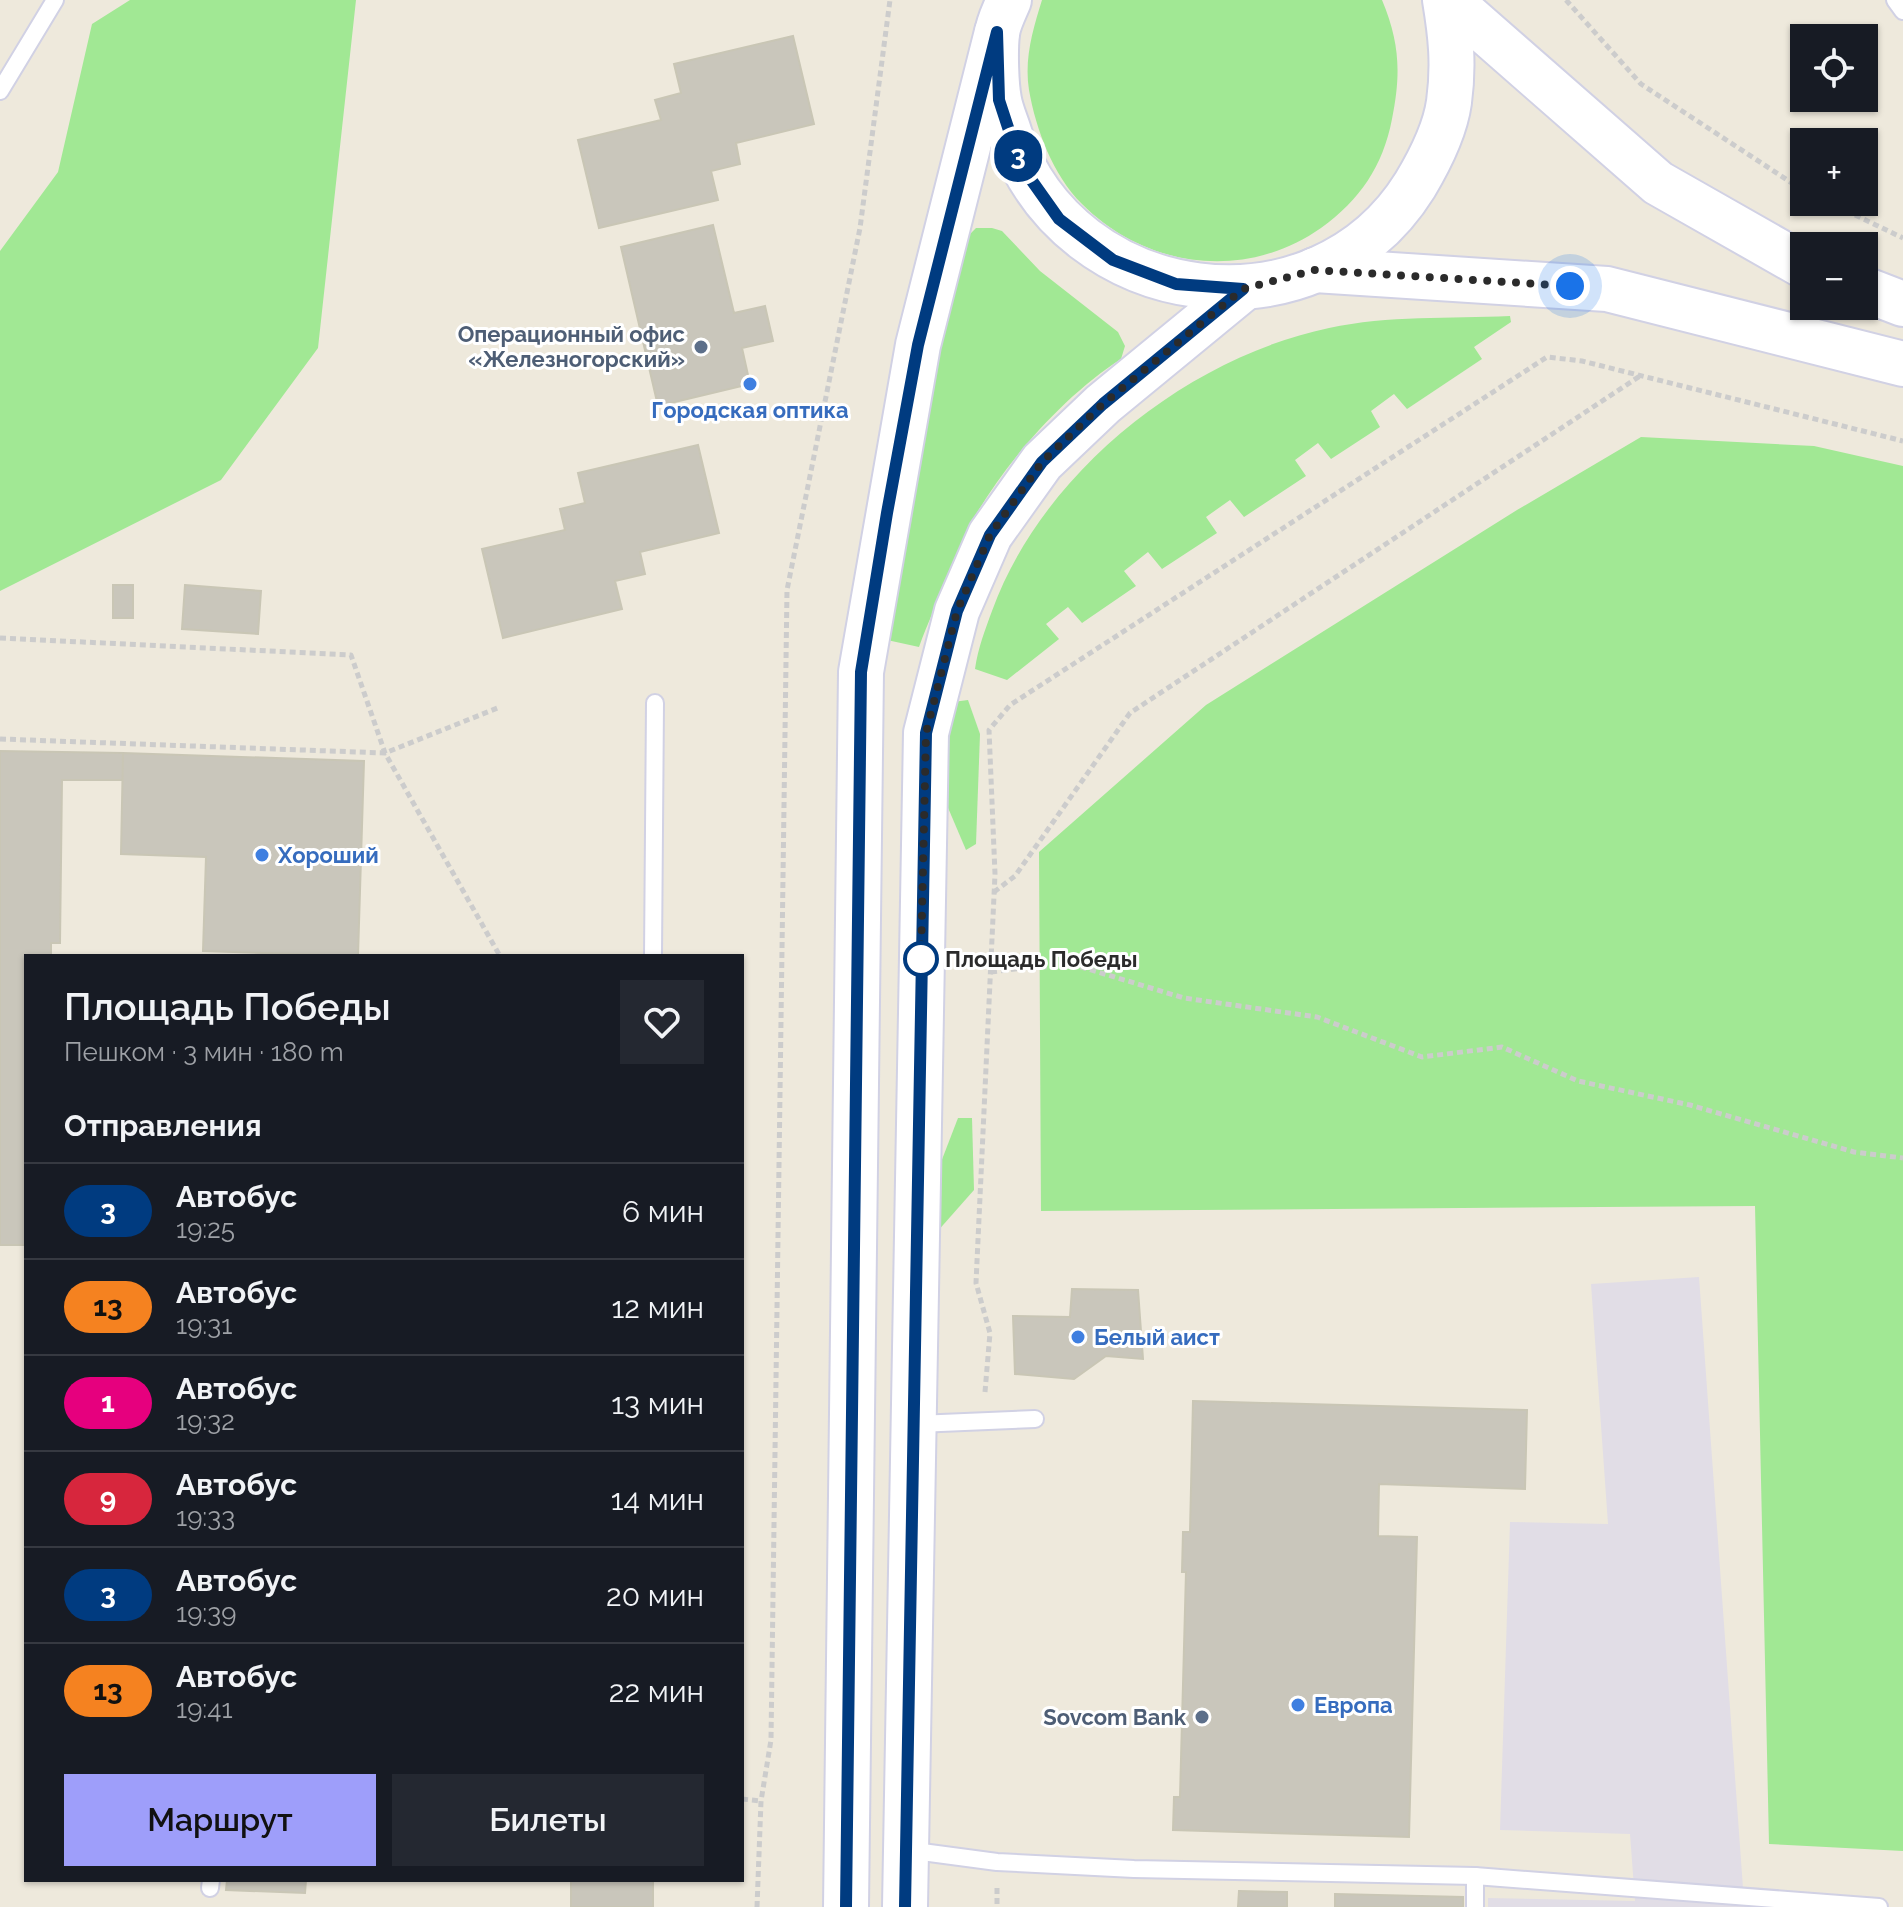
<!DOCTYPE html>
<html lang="ru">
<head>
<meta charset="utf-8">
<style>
	:root { --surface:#171b24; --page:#242831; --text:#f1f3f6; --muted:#9ea1a6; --line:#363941; --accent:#9e9efa }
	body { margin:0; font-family:Raleway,sans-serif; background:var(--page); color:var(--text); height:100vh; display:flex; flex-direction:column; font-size:30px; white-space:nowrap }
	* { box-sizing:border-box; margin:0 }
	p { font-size:26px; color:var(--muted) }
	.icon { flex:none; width:44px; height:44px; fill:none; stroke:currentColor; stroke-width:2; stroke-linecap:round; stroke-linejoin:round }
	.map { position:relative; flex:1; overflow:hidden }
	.panel { position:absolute; left:24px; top:954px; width:720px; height:928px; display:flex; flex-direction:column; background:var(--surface); border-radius:0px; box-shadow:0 2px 6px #0004 }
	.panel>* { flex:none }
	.badge { padding:0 16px; border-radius:26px; font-size:28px; line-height:52px }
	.fabs { position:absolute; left:1790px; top:24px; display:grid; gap:16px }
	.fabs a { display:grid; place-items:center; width:88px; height:88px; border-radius:0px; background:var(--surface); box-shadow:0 2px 6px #0004; font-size:40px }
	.you { position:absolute; width:40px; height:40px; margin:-20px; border:6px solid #fff; border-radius:50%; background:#1a73e8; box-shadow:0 0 0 12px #1a73e833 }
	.map>.badge { position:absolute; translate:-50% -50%; box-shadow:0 0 0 4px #fff }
	h2 { padding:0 40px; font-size:30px; line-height:72px }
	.round { display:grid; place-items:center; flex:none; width:84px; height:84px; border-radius:0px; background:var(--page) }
	.head { display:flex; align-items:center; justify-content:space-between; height:136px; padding:0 40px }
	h1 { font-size:38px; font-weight:600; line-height:60px }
	.button { display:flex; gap:16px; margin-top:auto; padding:16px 40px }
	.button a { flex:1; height:92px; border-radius:0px; background:var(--accent); color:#111; font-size:32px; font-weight:600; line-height:92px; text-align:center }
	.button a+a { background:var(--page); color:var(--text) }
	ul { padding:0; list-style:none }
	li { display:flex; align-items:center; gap:24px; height:96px; padding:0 40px; border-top:2px solid var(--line) }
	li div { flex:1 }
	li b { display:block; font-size:30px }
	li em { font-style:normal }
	li .badge { min-width:88px; font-weight:700; text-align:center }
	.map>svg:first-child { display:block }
</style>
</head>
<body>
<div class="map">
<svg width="1903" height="1907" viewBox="0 0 1903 1907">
	<rect width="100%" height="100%" fill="#eee9dc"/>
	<path fill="#e1dde6" d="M1699,1277L1744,1902L1773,1903V1907H1488V1898L1635,1901L1630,1834L1500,1830L1510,1522L1608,1524L1591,1284Z"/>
	<g fill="#a1e894">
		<path d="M130,0H356L318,348L221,480L0,591V251L58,172L92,24Z"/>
		<path d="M1042,0H1382C1400,43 1401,74 1392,119C1383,166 1360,200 1321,228C1246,281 1147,269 1082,204C1053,175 1036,130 1029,90C1024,59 1033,29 1042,0Z"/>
		<path d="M976,228H992L1002,231L1040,271L1118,332L1125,346L1121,359C1065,395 1009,458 975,516C958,547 946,580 933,612C928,624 923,635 919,647L887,640L939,352L965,239Z"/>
		<path d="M1510,316L1511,322L1474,347L1482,359L1407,409L1394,394L1371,411L1380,427L1331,459L1318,443L1295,460L1306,476L1244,517L1230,500L1206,517L1217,533L1162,569L1148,552L1124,571L1136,586L1082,623L1068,607L1046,624L1059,639L1007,680L975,669C978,648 985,630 992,611C1042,473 1186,358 1329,328C1389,315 1449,319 1510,316Z"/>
		<path d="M1641,437L1814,446L1903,466V1851L1769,1844L1755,1206L1041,1211L1039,852L1206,705L1517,510Z"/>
		<path d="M968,700L980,734L976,844L966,850L943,796L953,702Z"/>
		<path d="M958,1118H972L974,1190L936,1233L931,1188Z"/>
	</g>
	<g fill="#c9c6bb" stroke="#c9c6b5" stroke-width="2">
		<path d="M793,36L814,124L736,143L740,164L711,171L718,200L599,228L578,140L661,120L655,100L681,93L674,64Z"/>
		<path d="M713,225L734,313L765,306L773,341L742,348L750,384L658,406L621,247Z"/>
		<path d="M698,445L719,533L640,552L645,574L615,581L622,609L503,638L482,549L565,530L560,509L585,503L578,473Z"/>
		<rect x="113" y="585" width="20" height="33"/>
		<path d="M185,585L261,591L258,634L182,629Z"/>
		<path d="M0,751L123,753V780H62L60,943H51V956H26V1245H0Z"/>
		<path d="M123,753L364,761L358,956L203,951L206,857L121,854Z"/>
		<path d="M1072,1289L1138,1290L1143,1359L1106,1356L1074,1379L1015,1374L1013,1316L1070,1317Z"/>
		<path d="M1193,1401L1527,1410L1525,1489L1379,1484L1378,1536L1417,1537L1409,1837L1173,1830L1174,1797H1180L1186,1572H1182L1183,1532H1190Z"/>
		<path d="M227,1880H306L305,1893L226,1890Z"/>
		<rect x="571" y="1880" width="82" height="27"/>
		<path d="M1239,1891L1287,1892V1907H1238Z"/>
		<path d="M1335,1894L1463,1897V1907H1335Z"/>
	</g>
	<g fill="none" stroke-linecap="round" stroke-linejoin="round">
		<defs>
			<g id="service">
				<path d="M1895,0L1903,11"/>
				<path d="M0,91L55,0"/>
				<path d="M653,956L655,703"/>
				<path d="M917,1424L1035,1419"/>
				<path d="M907,1850L997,1862L1134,1869L1475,1876L1879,1907"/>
				<path d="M210,1888L211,1880"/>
				<path d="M1475,1907V1876"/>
			</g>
			<g id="secondary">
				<path d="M1009,0C1005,10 998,23 997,34C995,51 996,84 999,100C1001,112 1007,124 1010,135C1070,310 1316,344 1415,185C1430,160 1445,131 1449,102C1454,65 1451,36 1445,0"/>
				<path d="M1449,0L1658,183L1804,266"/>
				<path d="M1315,270L1607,289L1903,364"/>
				<path d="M1864,289L1903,304"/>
				<path d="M846,1907L861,672L918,345L997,32"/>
				<path d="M905,1907L926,733L957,611L990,535L1042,462L1103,404L1243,289"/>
			</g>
		</defs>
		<use href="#service" stroke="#d1d1e4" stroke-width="20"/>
		<use href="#secondary" stroke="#d1d1e4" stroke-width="48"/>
		<g stroke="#ccc" stroke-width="5" stroke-dasharray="6 4" stroke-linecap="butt">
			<path d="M1566,0L1641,84L1804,191"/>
			<path d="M1828,202L1903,238"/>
			<path d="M0,638L351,655L385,753L500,956"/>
			<path d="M0,739L385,753L500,707"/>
			<path d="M994,892L1015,876L1130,713L1640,376"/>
			<path d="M991,972L1031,967L1078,966L1184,998L1317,1017L1422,1057L1502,1047L1578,1081L1690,1105L1854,1152L1903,1158"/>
			<path d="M985,1392L990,1333L976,1283L995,874L989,730L1010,705L1547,357L1582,361L1903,441"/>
			<path d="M742,1799L761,1801"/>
			<path d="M997,1888V1907"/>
			<path d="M757,1907L761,1801L771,1740L787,590L860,228L890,0"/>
		</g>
		<use href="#service" stroke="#fff" stroke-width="16"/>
		<use href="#secondary" stroke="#fff" stroke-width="44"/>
	</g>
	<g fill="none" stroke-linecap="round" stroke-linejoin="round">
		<defs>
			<path id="line" d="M846,1907L861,672L887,513L918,345L997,32L999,100L1020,164L1059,219L1113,260L1176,284L1243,289L1103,404L1042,462L990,535L957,611L926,733L905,1907"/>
		</defs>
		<use href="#line" stroke="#fff" stroke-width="18"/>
		<use href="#line" stroke="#003b80" stroke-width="12"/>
		<path stroke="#2b2b2b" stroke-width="8" stroke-dasharray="0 14.4" d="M921,959L926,733L957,611L990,535L1042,462L1103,404L1243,289L1315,270L1570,286"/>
	</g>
	<g fill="#5c6f8a" stroke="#fff" stroke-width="3">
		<circle cx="701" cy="347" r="8"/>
		<circle cx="1202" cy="1717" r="8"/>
	</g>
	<g fill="#3f7fe0" stroke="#fff" stroke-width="3">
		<circle cx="750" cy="384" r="8"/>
		<circle cx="262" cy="855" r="8"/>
		<circle cx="1078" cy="1337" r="8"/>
		<circle cx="1298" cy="1705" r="8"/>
	</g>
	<circle fill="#fff" stroke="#003b80" stroke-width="4" cx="921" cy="959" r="16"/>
	<g text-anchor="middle" stroke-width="6" stroke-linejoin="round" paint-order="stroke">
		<g font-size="22" font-weight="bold" fill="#4e5e75" stroke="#fff" text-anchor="end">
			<text x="685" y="342">Операционный офис<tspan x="685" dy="25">«Железногорский»</tspan></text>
			<text x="1186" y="1725">Sovcom Bank</text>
		</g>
		<g font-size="22" font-weight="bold" fill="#366cbe" stroke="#fff" text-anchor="start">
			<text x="750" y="418" text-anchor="middle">Городская оптика</text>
			<text x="278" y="863">Хороший</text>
			<text x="1094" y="1345">Белый аист</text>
			<text x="1314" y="1713">Европа</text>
		</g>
		<g font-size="22" font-weight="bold" fill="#2b2b2b" stroke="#fff" text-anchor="start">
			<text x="945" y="967">Площадь Победы</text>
		</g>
	</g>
</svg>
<div class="fabs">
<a><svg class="icon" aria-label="locate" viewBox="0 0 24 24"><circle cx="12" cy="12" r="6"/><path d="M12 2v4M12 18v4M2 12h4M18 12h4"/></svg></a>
<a>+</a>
<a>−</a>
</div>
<div class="you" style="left:1570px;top:286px"></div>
<b class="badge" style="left:1018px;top:156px;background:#003b80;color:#fff">3</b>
<section class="panel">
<div class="head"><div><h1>Площадь Победы</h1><p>Пешком · 3 мин · 180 m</p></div><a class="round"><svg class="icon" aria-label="heart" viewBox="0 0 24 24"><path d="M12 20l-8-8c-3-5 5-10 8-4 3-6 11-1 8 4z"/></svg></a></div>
<h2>Отправления</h2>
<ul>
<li><span class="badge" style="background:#003b80;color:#fff">3</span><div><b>Автобус</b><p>19:25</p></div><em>6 мин</em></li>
<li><span class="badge" style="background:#f58220;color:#111">13</span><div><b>Автобус</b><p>19:31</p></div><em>12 мин</em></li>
<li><span class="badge" style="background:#e6007e;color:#fff">1</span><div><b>Автобус</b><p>19:32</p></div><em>13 мин</em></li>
<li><span class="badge" style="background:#d7263d;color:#fff">9</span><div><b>Автобус</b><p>19:33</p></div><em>14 мин</em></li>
<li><span class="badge" style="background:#003b80;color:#fff">3</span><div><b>Автобус</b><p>19:39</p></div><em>20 мин</em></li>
<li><span class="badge" style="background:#f58220;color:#111">13</span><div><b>Автобус</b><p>19:41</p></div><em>22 мин</em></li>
</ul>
<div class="button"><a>Маршрут</a><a>Билеты</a></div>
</section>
</div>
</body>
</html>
